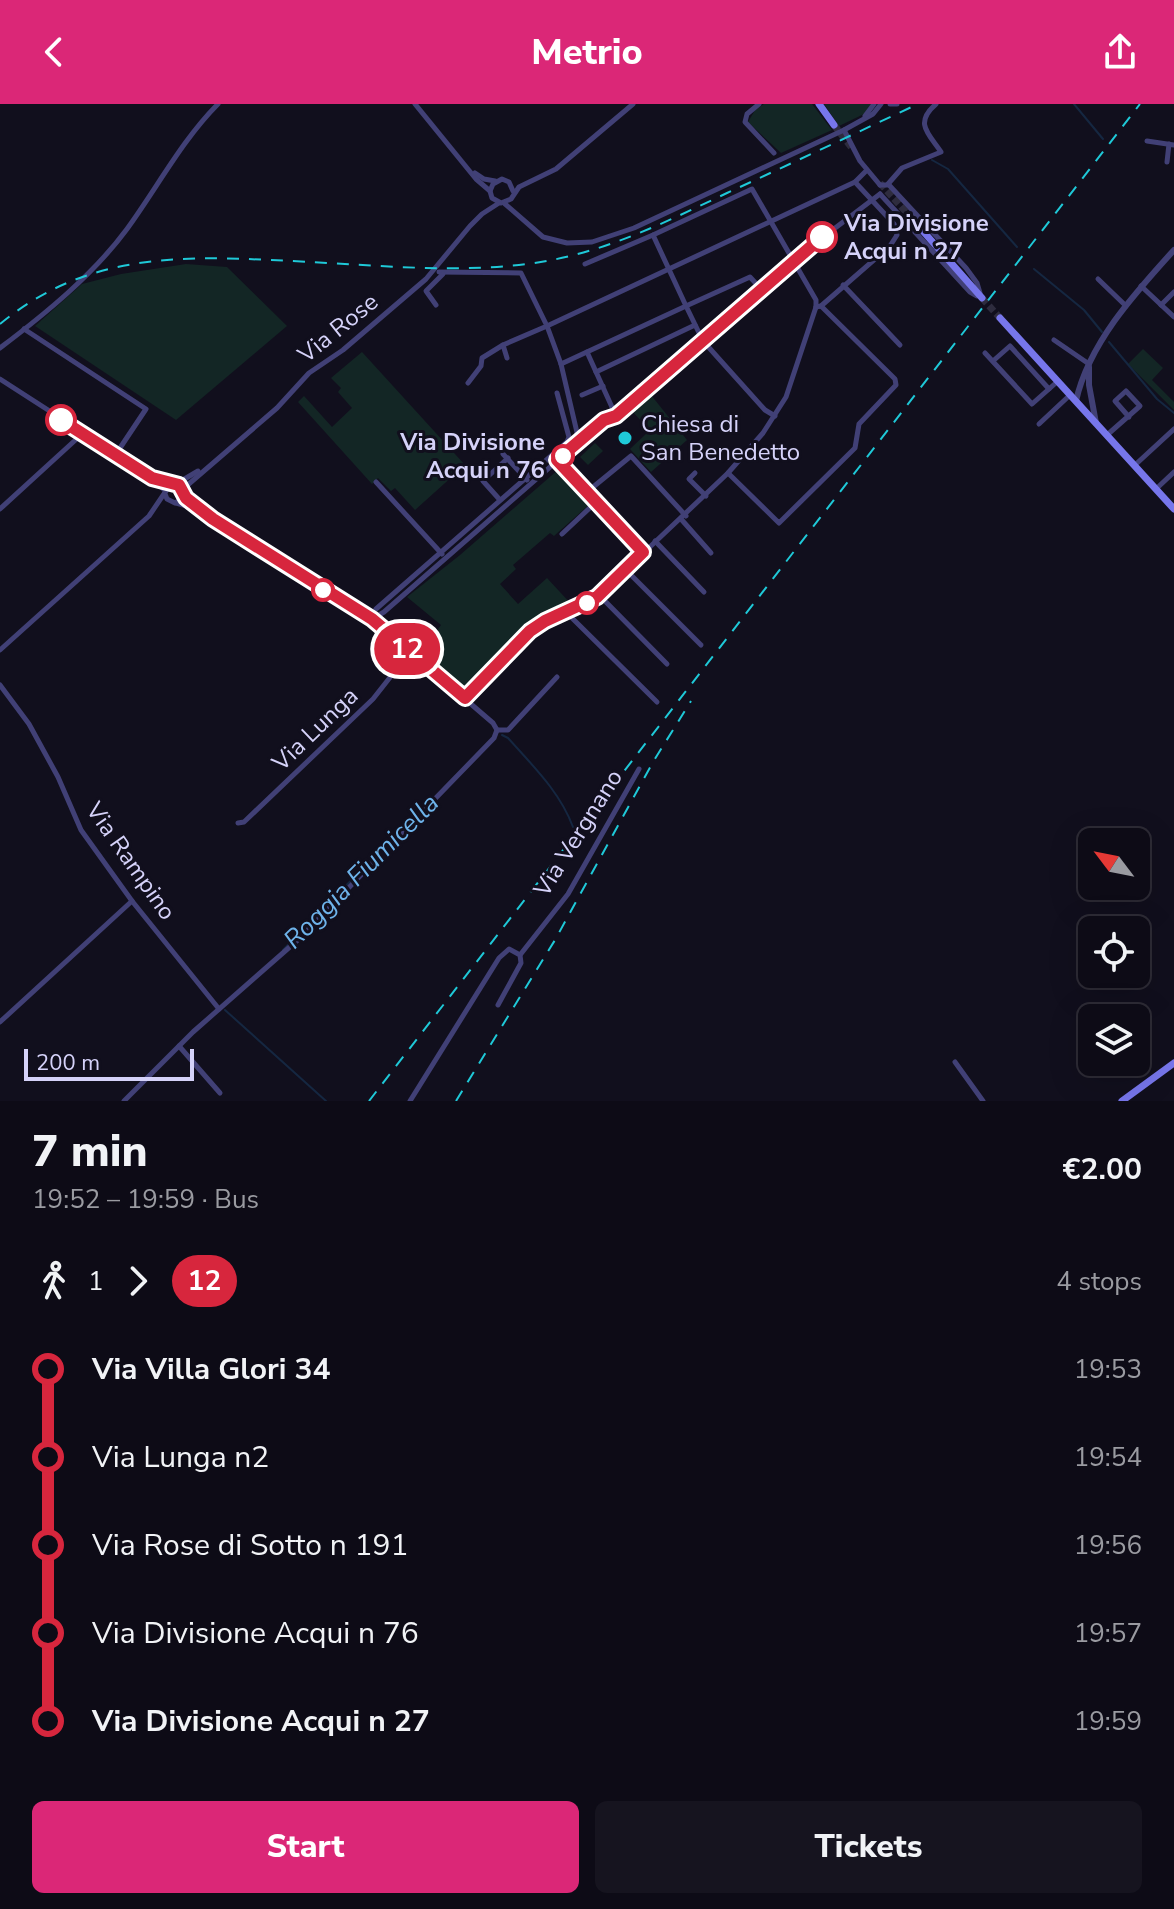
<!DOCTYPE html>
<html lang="en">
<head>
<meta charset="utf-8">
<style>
	:root { --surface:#0d0b16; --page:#16141f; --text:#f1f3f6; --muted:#9a9ba1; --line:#2d2b35; --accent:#db2777 }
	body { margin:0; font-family:"Nunito Sans",sans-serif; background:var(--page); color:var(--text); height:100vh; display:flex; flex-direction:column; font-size:30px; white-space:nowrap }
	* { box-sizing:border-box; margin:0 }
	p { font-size:26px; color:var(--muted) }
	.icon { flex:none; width:44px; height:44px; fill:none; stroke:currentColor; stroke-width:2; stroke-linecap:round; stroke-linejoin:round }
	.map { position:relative; height:997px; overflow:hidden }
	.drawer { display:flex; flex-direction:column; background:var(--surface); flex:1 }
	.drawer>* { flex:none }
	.badge { padding:0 16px; border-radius:26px; font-size:28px; line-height:52px }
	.needle { width:52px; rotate:302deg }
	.fabs { position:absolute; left:1078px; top:724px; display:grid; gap:16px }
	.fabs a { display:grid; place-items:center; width:72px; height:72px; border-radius:12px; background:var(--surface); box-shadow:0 8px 32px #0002,0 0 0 2px var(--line); font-size:40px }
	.scale { position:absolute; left:24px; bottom:20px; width:170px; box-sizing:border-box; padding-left:8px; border:4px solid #d5d2f9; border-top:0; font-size:22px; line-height:28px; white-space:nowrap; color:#d5d2f9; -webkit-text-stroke:6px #110f1d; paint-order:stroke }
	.map>.badge { position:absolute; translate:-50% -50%; box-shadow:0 0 0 4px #fff }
	.legs { display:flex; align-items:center; gap:12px; height:88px; padding:0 32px; font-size:26px }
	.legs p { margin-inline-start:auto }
	.headline { display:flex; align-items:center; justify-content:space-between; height:136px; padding:0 32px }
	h1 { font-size:44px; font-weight:800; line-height:60px }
	.cta { display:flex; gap:16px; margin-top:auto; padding:16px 32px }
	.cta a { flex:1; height:92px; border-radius:12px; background:var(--accent); color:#fff; font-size:32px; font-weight:800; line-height:92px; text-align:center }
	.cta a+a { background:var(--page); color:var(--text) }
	ul { padding:0 32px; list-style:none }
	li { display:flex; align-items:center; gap:28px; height:88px; font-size:30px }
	li i { display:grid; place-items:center; width:12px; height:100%; margin:0 10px; background:currentColor }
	li i::after { content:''; width:20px; height:20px; margin:-10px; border:6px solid; border-radius:50%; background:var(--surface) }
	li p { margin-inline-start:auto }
	li:first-child i { background:linear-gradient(#0000 50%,currentColor 0) }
	li:last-child i { background:linear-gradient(currentColor 50%,#0000 0) }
	header { display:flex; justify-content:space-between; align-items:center; height:104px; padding:0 32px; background:var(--accent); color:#fff; font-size:36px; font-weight:800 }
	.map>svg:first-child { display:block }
</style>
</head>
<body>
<header><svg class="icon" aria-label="back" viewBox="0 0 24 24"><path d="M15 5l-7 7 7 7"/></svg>Metrio<svg class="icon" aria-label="share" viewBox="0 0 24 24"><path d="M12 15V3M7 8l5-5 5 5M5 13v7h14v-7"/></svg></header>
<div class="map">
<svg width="1174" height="997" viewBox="0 0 1174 997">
	<rect width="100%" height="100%" fill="#110f1d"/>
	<g fill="#132625">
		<path d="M764,0H812L832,26L781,49L748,18L755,6Z"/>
		<path d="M824,0H871L864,10L839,22Z"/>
		<path d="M186,160L227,163L287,222L176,316L35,222L82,180L121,170Z"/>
		<path d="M1143,245L1163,264L1152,276L1174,298V306L1128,260Z"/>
		<path d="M362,248L465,361L415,406L395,384L391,387L378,374L372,380L298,298L304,292L332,323L352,304L338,288L341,284L331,274Z"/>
		<path d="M651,291L687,336L651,368L630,345L647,329L641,321L643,319L632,307Z"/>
		<path d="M595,339L603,347L588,361L580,353Z"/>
		<path d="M559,365L591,399L554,432L550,429L513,461L516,465L500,480L518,500L547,474L572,501C525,518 506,544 472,578L466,582L453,579L452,573L422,547L441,521L407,493L460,451Z"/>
	</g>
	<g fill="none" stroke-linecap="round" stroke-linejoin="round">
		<g stroke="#152741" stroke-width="2">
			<path d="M1074,0L1103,35"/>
			<path d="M932,56L948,65L1017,143"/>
			<path d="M1034,165L1084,206L1102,228"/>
			<path d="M1109,238L1157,295L1174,309"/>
			<path d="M502,631L508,634C533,662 560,688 573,723"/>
			<path d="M283,846L424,702"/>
			<path d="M225,906L326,997"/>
		</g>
		<g stroke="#2e2c3e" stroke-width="7" stroke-dasharray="7 3.5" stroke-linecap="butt">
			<path d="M834,21L852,44"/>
			<path d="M880,79L922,126"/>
			<path d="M982,194L1000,214"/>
		</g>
		<g stroke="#414076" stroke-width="5">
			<path d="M415,0L476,75L490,87L492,94L501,99L511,95L519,83L556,65L633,0"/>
			<path d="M759,0L747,10L745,18L774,49"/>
			<path d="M890,0H897"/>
			<path d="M865,12L874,0"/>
			<path d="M844,26L860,57L880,81"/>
			<path d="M1147,37L1174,41"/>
			<path d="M1167,58L1169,40"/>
			<path d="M475,69L484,75L495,77"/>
			<path d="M888,80L902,64L941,48C928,29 914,19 936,0"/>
			<path d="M880,81H889L966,164L977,179L980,189"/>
			<path d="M490,87L493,80L502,75L509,78L513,87"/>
			<path d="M880,90L970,188L977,192"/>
			<path d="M504,99L543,133L567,139L592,138L634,124L844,26L873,10L881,0"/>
			<path d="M585,160L653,131L752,85L816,196V203"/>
			<path d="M439,168L521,169L547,222L503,241L482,254L481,262L468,279"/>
			<path d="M1098,175L1126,202"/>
			<path d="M843,181L900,241"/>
			<path d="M1141,182L1174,213"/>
			<path d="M761,185L750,173L686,202L703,237L765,306L775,312"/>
			<path d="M436,201L426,187L443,170"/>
			<path d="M1161,201L1174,188"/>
			<path d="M821,202L890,142L897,131L894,120L855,78"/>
			<path d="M24,225L146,305L116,350"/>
			<path d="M1054,236L1089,260"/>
			<path d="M503,241L507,254"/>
			<path d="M0,244C45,210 93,171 127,125C157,84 182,36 218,0"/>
			<path d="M587,248L616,312"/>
			<path d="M985,249L1032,300L1058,277"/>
			<path d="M993,257L1010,242L1049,285"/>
			<path d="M561,260L686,202L653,131"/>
			<path d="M596,268L695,221"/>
			<path d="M0,275L138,364L166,387"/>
			<path d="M582,291L603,282"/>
			<path d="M1039,320L1070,291"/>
			<path d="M1107,331L1140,302L1126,287L1115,297L1129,313"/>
			<path d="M579,337L561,260L547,222L855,78L867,66"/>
			<path d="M503,350L527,376"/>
			<path d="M557,356L643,448"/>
			<path d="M1135,361L1174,325"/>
			<path d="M695,369L689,375L706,392"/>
			<path d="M728,369L779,419L855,344L859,320L896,281L895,275L821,202L816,203"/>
			<path d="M376,378L442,450"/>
			<path d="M176,380L198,367"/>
			<path d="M183,385L277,304L309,269L343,246L426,175L470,122L482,110L499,99"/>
			<path d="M1156,385L1174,368"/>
			<path d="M587,388L631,352L686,412"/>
			<path d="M184,391L213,415L266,450L372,515L493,619L497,626"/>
			<path d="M500,396L483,377L508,354"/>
			<path d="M176,399L197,405"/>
			<path d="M0,405L82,330"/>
			<path d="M681,415L711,449"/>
			<path d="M562,430L596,398"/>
			<path d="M655,437L704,488"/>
			<path d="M625,465L701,541"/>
			<path d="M599,491L667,560"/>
			<path d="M376,505L567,338L569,333L557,289"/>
			<path d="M568,508L573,515L657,598"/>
			<path d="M372,515L384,508L604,316L616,312L793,156L880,90"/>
			<path d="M0,546L149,412L170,381H179L184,388L183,394L175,399L167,395L165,390"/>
			<path d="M0,581L29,620L58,673L81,726L132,797L219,905"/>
			<path d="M465,594L530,527L545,517L597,493L728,369L763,329L786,293L816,203"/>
			<path d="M497,626H508L557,573"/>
			<path d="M238,719L244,718L373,595L410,548"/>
			<path d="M520,851L568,790L639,665"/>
			<path d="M0,918L132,797"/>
			<path d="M179,942L220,989"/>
			<path d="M955,958L983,997"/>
			<path d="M124,997L193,928L300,834L494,634L497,626"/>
			<path d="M410,997L499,854L509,845L520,851L521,859L498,901"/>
		</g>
		<g stroke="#414076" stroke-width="6">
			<path d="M1089,263V281L1096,319"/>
			<path d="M1076,297C1089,239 1135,189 1174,146"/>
		</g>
		<g stroke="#7776eb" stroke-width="7">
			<path d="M819,0L834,21"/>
			<path d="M922,126L982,194"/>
			<path d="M1000,214L1174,405"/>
			<path d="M1122,997L1174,959"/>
		</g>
		<g stroke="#1fc9d8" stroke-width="2" stroke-dasharray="12 10" stroke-linecap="butt">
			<path d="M0,220C81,153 170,151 269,156C359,159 464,173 552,156C614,144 670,116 727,89C790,60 854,30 918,0"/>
			<path d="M369,997L1140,0"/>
			<path d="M456,997L555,836L653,658L691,597"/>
		</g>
	</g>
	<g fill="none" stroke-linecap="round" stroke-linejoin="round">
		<defs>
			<path id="line-1" d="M61,316L152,374L179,381L186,394L213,415L372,515L465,594L530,527L545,517L597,493L643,448L557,356L604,316L616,312L822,133"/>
		</defs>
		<use href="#line-1" stroke="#fff" stroke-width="18"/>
		<use href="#line-1" stroke="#d7263d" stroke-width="12"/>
	</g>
	<g fill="#fff" stroke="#d7263d" stroke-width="4">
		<circle cx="822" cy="133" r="14"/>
		<circle cx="61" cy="316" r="14"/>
		<circle cx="563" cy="352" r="10"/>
		<circle cx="323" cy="486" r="10"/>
		<circle cx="587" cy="499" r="10"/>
	</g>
	<circle fill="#1fc9d8" stroke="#110f1d" stroke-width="3" cx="625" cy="334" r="8"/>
	<g text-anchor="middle" stroke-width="6" stroke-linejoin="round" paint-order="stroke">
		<g font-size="24" font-weight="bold" fill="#d5d2f9" stroke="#110f1d" text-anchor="start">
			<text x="844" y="127">Via Divisione<tspan x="844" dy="28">Acqui n 27</tspan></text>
			<text x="545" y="346" text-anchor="end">Via Divisione<tspan x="545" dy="28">Acqui n 76</tspan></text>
		</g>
		<g font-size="24" fill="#d5d2f9" stroke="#110f1d">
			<text transform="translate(338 224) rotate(-39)" y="8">Via Rose</text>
			<text transform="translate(315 625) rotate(-44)" y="8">Via Lunga</text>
			<text transform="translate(578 729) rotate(-58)" y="8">Via Vergnano</text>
			<text transform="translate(131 757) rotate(55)" y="8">Via Rampino</text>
		</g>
		<g font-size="24" fill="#d5d2f9" stroke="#110f1d" text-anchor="start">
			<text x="641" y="328">Chiesa di<tspan x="641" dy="28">San Benedetto</tspan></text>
		</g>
		<g font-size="26" font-style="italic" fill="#6eb3ea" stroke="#110f1d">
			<text transform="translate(361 767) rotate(-45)" y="9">Roggia Fiumicella</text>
		</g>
	</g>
</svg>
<div class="fabs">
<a><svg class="needle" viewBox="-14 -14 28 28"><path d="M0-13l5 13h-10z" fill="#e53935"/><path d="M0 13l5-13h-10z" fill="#9a9ba1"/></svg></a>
<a><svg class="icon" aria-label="locate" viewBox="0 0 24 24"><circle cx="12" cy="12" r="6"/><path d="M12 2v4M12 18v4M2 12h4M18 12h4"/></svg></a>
<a><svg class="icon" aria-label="layers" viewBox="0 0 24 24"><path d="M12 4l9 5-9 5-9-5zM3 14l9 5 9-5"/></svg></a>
</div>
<div class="scale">200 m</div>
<b class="badge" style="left:407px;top:545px;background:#d7263d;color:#fff">12</b>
</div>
<section class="drawer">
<div class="headline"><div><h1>7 min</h1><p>19:52 – 19:59 · Bus</p></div><b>€2.00</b></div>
<div class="legs"><svg class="icon" aria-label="walk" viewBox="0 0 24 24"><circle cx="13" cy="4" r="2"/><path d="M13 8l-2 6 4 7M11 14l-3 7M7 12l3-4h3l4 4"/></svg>1<svg class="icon" aria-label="forward" viewBox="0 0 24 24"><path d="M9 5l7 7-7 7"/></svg><b class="badge" style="background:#d7263d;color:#fff">12</b><p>4 stops</p></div>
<ul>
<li><i style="color:#d7263d"></i><b>Via Villa Glori 34</b><p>19:53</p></li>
<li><i style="color:#d7263d"></i><span>Via Lunga n2</span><p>19:54</p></li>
<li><i style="color:#d7263d"></i><span>Via Rose di Sotto n 191</span><p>19:56</p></li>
<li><i style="color:#d7263d"></i><span>Via Divisione Acqui n 76</span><p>19:57</p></li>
<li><i style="color:#d7263d"></i><b>Via Divisione Acqui n 27</b><p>19:59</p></li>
</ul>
<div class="cta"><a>Start</a><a>Tickets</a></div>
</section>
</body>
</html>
